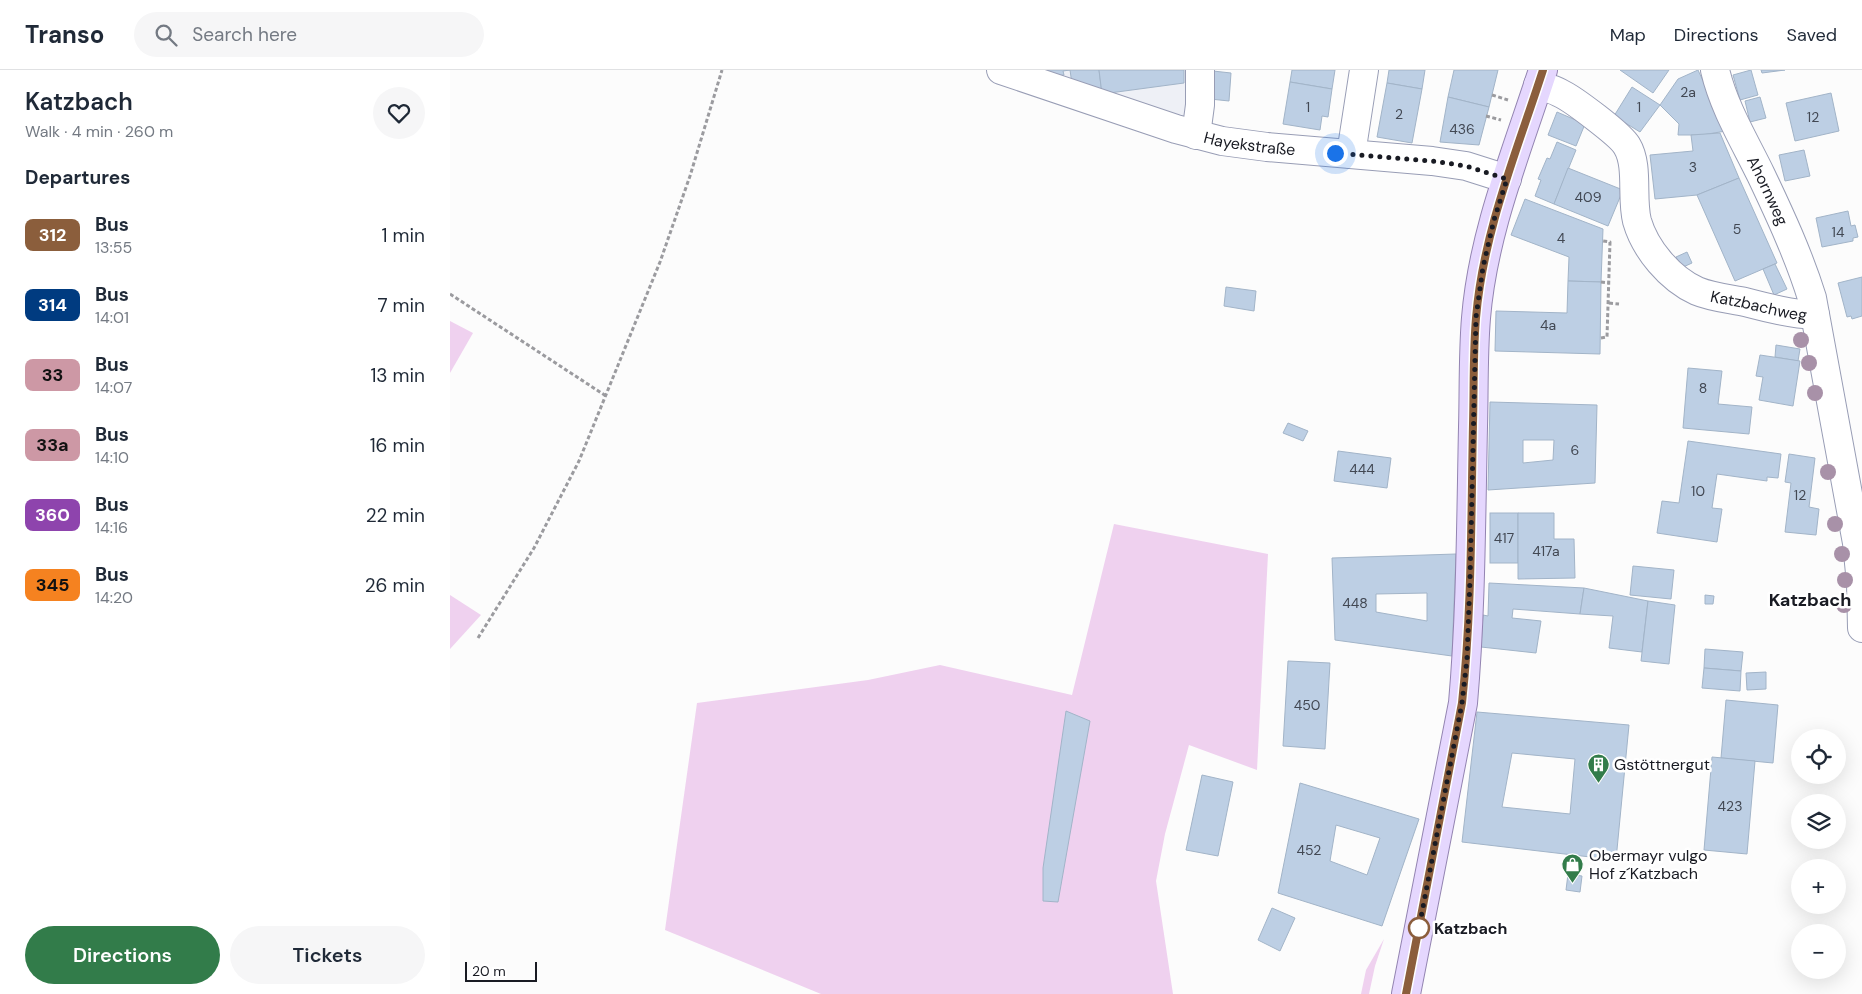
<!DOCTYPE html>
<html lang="en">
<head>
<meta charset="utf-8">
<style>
	:root { --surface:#fff; --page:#f6f6f7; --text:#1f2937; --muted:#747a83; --line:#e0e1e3; --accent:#327c4a }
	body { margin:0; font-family:"DM Sans",sans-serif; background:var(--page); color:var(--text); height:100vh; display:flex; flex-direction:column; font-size:19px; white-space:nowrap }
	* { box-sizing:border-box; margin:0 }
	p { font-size:16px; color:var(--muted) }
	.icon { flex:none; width:28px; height:28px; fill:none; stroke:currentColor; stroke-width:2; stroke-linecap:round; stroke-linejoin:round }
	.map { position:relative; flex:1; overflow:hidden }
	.sheet { display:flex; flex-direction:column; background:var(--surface); width:450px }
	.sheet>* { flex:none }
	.badge { padding:0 10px; border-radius:8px; font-size:18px; line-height:32px }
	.controls { position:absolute; left:1341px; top:659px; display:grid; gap:10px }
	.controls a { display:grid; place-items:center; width:55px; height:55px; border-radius:50%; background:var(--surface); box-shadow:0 5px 20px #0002; font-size:25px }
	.scale { position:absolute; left:15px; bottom:12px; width:72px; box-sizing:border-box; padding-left:5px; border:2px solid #191b23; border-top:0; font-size:14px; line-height:18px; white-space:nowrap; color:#191b23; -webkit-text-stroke:4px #fff; paint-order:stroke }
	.you { position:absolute; width:25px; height:25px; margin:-12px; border:4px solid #fff; border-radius:50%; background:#1a73e8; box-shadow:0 0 0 8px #1a73e833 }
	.map>.badge { position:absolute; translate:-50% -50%; box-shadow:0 0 0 2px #fff }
	h2 { padding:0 25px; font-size:19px; line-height:45px }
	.round { display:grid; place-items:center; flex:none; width:52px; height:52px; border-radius:26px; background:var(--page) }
	.overview { display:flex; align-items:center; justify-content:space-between; height:85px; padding:0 25px }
	h1 { font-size:24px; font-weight:600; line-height:38px }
	.action { display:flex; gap:10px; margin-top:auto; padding:10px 25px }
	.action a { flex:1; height:58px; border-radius:30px; background:var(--accent); color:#fff; font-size:20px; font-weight:600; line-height:58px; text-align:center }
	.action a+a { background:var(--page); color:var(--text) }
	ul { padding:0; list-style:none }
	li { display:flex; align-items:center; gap:15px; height:70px; padding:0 25px }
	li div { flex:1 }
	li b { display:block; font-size:19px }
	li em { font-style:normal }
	li .badge { min-width:55px; font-weight:700; text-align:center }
	header { display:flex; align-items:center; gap:30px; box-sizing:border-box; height:70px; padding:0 25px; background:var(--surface); border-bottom:1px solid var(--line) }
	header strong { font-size:24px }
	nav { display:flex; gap:28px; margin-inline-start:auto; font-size:18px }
	.search { width:350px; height:45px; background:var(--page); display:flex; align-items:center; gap:12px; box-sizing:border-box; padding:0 18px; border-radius:28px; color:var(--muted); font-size:19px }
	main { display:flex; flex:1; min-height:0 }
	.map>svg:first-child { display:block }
</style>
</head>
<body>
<header>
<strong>Transo</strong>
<div class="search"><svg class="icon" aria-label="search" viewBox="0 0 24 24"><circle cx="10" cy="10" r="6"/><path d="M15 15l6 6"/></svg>Search here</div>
<nav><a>Map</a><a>Directions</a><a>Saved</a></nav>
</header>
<main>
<section class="sheet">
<div class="overview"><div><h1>Katzbach</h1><p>Walk · 4 min · 260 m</p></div><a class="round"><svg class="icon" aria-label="heart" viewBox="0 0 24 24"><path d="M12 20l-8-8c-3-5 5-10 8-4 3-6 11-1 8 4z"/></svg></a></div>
<h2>Departures</h2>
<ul>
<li><span class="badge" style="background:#8b5e3c;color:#fff">312</span><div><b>Bus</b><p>13:55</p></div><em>1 min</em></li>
<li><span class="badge" style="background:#003b80;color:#fff">314</span><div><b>Bus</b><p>14:01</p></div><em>7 min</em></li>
<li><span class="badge" style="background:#cd98a5;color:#111">33</span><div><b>Bus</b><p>14:07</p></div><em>13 min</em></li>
<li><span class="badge" style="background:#cd98a5;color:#111">33a</span><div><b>Bus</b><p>14:10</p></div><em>16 min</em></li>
<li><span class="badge" style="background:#8e44ad;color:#fff">360</span><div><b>Bus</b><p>14:16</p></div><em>22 min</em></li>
<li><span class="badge" style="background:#f58220;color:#111">345</span><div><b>Bus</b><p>14:20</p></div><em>26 min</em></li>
</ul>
<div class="action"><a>Directions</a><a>Tickets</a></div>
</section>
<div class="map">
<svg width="1412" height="924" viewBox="0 0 1412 924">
	<rect width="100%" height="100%" fill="#fcfcfc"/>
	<path fill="#eef0f6" d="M576,0H741L740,38L729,52Z"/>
	<g fill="#efd1ef">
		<path d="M0,251L23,263L0,303Z"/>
		<path d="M664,454L818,484L807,700L739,675L715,764L706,811L723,924H371L215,860L247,633L418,610L490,595L622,625Z"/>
		<path d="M0,525L31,545L0,579Z"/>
		<path d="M934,869L925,896L919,924H911L916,900Z"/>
	</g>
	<g fill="#bdcfe4" stroke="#a2b4c8" fill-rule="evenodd">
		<path d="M598,0H649L652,24L622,14L620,0L613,1L614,5L598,7Z"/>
		<path d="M649,0H734V13L652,24Z"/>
		<path d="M842,0H885L882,19L840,12Z"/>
		<path d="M939,0H975L972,19L937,13Z"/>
		<path d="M1004,0H1048L1039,37L998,27Z"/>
		<path d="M1170,0H1219L1203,23Z"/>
		<path d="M1248,0L1276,61L1252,65H1228L1229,54L1210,35L1228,9Z"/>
		<path d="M1301,0L1308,25L1290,30L1283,5Z"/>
		<path d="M1311,0H1335L1312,3Z"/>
		<path d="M763,1L781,3L779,31L760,29Z"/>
		<path d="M840,12L882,19L878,47L872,46L870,60L833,54Z"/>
		<path d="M937,13L972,19L962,73L927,67Z"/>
		<path d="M1182,17L1210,35L1190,62L1164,46Z"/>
		<path d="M1381,23L1389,61L1345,71L1336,33Z"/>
		<path d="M998,27L1039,37L1029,75L990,72Z"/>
		<path d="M1310,27L1316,48L1300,52L1295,31Z"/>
		<path d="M1107,42L1135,54L1126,76L1098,65Z"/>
		<path d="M1270,63L1289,108L1247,125L1205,129L1200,85L1243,81L1241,65Z"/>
		<path d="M1107,72L1126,80L1104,134L1085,126L1091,110L1088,109L1097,88L1100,89Z"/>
		<path d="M1354,80L1360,106L1335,111L1329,85Z"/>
		<path d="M1118,98L1173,120L1158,156L1104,134Z"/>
		<path d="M1289,108L1327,193L1285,211L1247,125Z"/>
		<path d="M1075,129L1153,159L1151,212L1118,211L1119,187L1061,165Z"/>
		<path d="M1398,141L1401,156L1405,155L1408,167L1403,168V171L1372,177L1366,148Z"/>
		<path d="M1237,182L1242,193L1231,198L1226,187Z"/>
		<path d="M1325,194L1337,219L1324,225L1313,199Z"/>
		<path d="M1412,207V246L1402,249L1401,246L1397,247L1388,213Z"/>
		<path d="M1118,211L1151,212L1150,284L1045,281L1046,241L1117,243Z"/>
		<path d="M776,217L806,221L804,241L774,236Z"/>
		<path d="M1326,275L1350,279L1348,291L1325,287Z"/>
		<path d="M1310,285L1350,291L1343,336L1309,330L1313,307L1306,306Z"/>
		<path d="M1238,298L1272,301L1268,334L1302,337L1299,364L1233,358Z"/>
		<path d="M1040,332L1147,335L1145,413L1038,420ZM1073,370H1104L1103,390L1073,393Z"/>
		<path d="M838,353L858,361L853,371L833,363Z"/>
		<path d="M1238,371L1331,384L1328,408L1317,407V411L1267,404L1262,438L1272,439L1267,472L1207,463L1212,431L1229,433Z"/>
		<path d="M888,381L941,388L937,418L884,411Z"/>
		<path d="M1339,384L1365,388L1359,437L1369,439L1366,465L1335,462L1341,413L1335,412Z"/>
		<rect x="1040" y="443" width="28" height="50"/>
		<path d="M1068,443H1104V469H1124L1125,508L1068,509Z"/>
		<path d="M1006,484L1002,586L885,570L882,488ZM977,523V551L926,542V524Z"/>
		<path d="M1183,496L1224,500L1221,529L1180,525Z"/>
		<path d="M1039,513L1134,518L1130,544L1063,539L1062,548L1091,551L1086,583L1031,577L1033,545L1038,546Z"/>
		<path d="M1134,518L1198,531L1192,582L1159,578L1163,546L1130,544Z"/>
		<path d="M1255,525L1264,526L1263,534H1255Z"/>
		<path d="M1198,531L1225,535L1219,594L1191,591Z"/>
		<path d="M1255,579L1293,582L1291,601L1254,598Z"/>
		<path d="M838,591L880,593L875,679L833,676Z"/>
		<path d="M1254,598L1291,601L1290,621L1252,618Z"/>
		<path d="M1316,602V619L1297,620L1296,603Z"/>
		<path d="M1276,630L1328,635L1323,693L1271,688Z"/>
		<path d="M616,641L640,651L608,832L593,831V798Z"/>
		<path d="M1027,642L1179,655L1166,790L1012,772ZM1062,683L1125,689L1120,744L1052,737Z"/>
		<path d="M1262,687L1305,691L1297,784L1254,780Z"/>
		<path d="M752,705L783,712L768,786L736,780Z"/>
		<path d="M850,713L969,749L932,856L828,823ZM886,755L930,768L917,805L880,791Z"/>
		<path d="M1118,804L1132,806L1130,822L1116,820Z"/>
		<path d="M822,838L845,848L830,881L808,870Z"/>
	</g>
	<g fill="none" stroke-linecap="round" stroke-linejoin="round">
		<defs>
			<g id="minor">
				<path id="s1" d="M551,0L726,59L772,71L817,77L982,91L1016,96L1057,109"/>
				<path id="s2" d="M1265,0C1274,38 1294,70 1311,105C1330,145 1349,186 1362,228L1407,473L1411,513L1412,558"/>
				<path id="s3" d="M1088,15C1095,17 1103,19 1110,23C1123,29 1171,65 1177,76C1189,96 1181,128 1187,151C1195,179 1220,209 1247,221C1261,227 1280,229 1295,232C1318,238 1341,244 1365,245"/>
				<path d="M746,65L750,35V0"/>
				<path d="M901,84L914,0"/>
			</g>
			<path id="major" d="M956,924L1013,633C1021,542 1021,449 1023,357C1024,321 1023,284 1026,248C1033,162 1067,81 1093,0"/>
		</defs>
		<use href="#minor" stroke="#989db5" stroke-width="30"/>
		<use href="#major" stroke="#9384b1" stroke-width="30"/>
		<g stroke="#9b9b9f" stroke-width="3" stroke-dasharray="4 2.5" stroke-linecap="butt">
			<path d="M1042,25L1058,30"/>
			<path d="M1036,46L1051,50"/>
			<path d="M1151,212L1159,213"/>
			<path d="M0,224L156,326"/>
			<path d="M1159,233L1169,234"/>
			<path d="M1151,268L1157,267L1160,172L1153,171"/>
			<path d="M28,568L84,478L129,391L210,192L240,106L272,0"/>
		</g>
		<use href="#minor" stroke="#fff" stroke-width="28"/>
		<use href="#major" stroke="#e5d7fe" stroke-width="28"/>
	</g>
	<g fill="#a891a8">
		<circle cx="1351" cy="270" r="8"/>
		<circle cx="1359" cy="293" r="8"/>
		<circle cx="1365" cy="323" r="8"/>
		<circle cx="1378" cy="402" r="8"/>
		<circle cx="1385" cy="454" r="8"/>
		<circle cx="1392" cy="484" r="8"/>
		<circle cx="1395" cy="510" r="8"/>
		<circle cx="1394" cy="535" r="8"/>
	</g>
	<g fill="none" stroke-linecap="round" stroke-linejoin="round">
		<defs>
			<path id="line" d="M956,924L1012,633C1022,541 1021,447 1023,354C1024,318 1023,283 1026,248C1033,162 1067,81 1093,0"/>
		</defs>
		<use href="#line" stroke="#fff" stroke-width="11"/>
		<use href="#line" stroke="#8b5e3c" stroke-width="8"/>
		<path stroke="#191b23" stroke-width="5" stroke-dasharray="0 9" d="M885,83L982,91L1016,96L1057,109L1044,150L1033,197L1026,247L1020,509L1017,589L1012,633L969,858"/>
	</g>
	<defs>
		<symbol id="building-pin" viewBox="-11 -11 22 30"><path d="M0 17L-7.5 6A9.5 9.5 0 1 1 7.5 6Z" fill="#327c4a" stroke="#fff"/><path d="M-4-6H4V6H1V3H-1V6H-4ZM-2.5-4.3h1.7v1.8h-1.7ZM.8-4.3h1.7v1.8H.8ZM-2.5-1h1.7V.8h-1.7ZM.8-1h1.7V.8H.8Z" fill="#fff"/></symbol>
		<symbol id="shop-pin" viewBox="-11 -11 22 30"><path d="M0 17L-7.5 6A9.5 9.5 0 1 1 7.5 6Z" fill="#327c4a" stroke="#fff"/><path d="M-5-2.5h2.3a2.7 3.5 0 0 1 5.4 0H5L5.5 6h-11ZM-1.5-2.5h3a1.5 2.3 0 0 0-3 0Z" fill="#fff"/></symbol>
	</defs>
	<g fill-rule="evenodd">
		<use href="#building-pin" x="1136" y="682" width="25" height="34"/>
		<use href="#shop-pin" x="1110" y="782" width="25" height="34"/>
	</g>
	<circle fill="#fff" stroke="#8b5e3c" stroke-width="2.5" cx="969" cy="858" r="10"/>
	<g text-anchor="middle" stroke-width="5" stroke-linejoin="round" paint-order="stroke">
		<g font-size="14" fill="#424853">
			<text x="1238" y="27">2a</text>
			<text x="858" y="42">1</text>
			<text x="1189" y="42">1</text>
			<text x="949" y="49">2</text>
			<text x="1363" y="52">12</text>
			<text x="1012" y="64">436</text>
			<text x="1243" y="102">3</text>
			<text x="1138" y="132">409</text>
			<text x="1287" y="164">5</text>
			<text x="1388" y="167">14</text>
			<text x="1111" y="173">4</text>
			<text x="1098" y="260">4a</text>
			<text x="1253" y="323">8</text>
			<text x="1125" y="385">6</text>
			<text x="912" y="404">444</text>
			<text x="1248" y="426">10</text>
			<text x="1350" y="430">12</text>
			<text x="1054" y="473">417</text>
			<text x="1096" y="486">417a</text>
			<text x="905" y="538">448</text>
			<text x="857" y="640">450</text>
			<text x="1280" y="741">423</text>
			<text x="859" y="785">452</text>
		</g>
		<g font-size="16" fill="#191b23" stroke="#fff">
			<text dy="6" stroke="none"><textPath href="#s1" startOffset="260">Hayekstraße</textPath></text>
			<text dy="6" stroke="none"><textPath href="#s2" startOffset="132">Ahornweg</textPath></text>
			<text dy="6" stroke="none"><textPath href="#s3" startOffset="344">Katzbachweg</textPath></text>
		</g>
		<g font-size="16" fill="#191b23" stroke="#fff" text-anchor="start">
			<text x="1164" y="700">Gstöttnergut</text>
			<text x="1139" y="791">Obermayr vulgo<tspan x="1139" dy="18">Hof z´Katzbach</tspan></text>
		</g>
		<g font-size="16" font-weight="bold" fill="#191b23" stroke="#fff" text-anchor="start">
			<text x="984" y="864">Katzbach</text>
		</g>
		<g font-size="18" font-weight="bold" fill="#191b23" stroke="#fff">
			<text x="1360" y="536">Katzbach</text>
		</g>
	</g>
</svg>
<div class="controls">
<a><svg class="icon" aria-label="locate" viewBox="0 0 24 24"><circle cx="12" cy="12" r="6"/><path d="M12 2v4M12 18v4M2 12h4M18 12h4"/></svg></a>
<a><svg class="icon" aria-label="layers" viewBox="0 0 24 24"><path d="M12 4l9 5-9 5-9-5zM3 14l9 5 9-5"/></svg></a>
<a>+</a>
<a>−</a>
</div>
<div class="scale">20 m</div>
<div class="you" style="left:885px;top:83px"></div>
</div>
</main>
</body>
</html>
